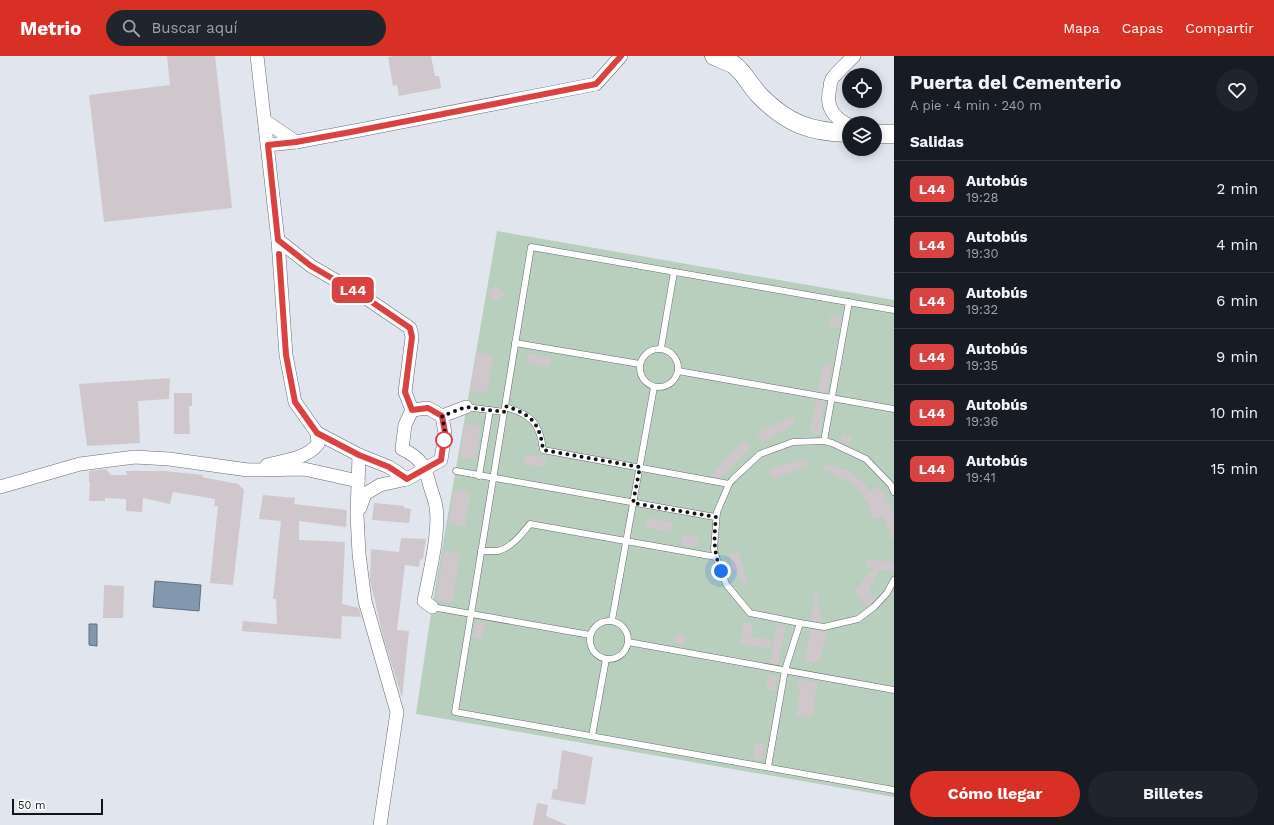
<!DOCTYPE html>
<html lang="es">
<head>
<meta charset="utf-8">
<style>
	:root { --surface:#171b24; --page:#20242c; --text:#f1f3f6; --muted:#9ea1a6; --line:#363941; --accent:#d93025 }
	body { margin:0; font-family:"Work Sans",sans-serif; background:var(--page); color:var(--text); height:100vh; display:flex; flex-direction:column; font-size:15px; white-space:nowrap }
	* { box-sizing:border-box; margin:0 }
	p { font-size:13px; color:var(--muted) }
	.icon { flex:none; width:22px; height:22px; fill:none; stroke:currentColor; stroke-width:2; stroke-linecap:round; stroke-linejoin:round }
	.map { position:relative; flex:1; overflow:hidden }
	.drawer { display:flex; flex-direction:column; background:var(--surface); width:380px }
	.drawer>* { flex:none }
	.badge { padding:0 8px; border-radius:6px; font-size:14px; line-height:26px }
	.controls { position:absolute; left:842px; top:12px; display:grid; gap:8px }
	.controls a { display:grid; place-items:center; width:40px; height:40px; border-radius:50%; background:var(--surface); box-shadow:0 2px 10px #0003; font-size:20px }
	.scale { position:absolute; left:12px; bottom:10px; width:91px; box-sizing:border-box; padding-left:4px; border:2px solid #121417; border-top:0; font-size:11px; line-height:14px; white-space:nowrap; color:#121417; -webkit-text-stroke:3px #fff; paint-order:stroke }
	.you { position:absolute; width:20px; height:20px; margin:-10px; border:3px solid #fff; border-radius:50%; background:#1a73e8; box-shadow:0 0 0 6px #1a73e833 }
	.map>.badge { position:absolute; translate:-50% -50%; box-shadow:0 0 0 2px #fff }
	h2 { padding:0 16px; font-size:15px; line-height:36px }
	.round { display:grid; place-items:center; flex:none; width:42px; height:42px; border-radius:21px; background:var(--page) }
	.summary { display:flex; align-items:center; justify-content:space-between; height:68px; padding:0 16px }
	h1 { font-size:19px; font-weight:700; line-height:30px }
	.button { display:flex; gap:8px; margin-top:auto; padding:8px 16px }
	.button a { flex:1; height:46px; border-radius:24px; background:var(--accent); color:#fff; font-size:16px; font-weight:700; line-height:46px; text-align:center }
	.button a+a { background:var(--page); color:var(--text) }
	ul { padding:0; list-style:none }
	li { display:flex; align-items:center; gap:12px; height:56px; padding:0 16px; border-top:1px solid var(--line) }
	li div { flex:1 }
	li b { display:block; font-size:15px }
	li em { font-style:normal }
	li .badge { min-width:44px; font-weight:700; text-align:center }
	header { display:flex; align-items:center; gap:24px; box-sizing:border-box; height:56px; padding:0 20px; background:var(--accent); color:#fff }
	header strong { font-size:19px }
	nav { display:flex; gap:22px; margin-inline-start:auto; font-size:14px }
	.search { width:280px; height:36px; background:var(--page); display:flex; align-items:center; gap:10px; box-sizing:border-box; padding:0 14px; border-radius:22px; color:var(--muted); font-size:15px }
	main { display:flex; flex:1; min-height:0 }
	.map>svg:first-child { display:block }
</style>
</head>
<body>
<header>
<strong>Metrio</strong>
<div class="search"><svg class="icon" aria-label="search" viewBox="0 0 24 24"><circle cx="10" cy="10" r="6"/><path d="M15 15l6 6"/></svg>Buscar aquí</div>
<nav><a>Mapa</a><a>Capas</a><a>Compartir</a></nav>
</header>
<main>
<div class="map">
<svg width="894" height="769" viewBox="0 0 894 769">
	<rect width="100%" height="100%" fill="#e1e5ee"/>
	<path fill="#b8cfbd" d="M497,175L894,244V741L416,658L432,551Z"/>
	<g fill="#8298ae" stroke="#607081">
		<path d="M155,525L201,529L199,555L153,551Z"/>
		<path d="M89,568H97V590L89,589Z"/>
	</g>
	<g fill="#d0c7cd">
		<path d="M167,0H215L232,152L104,166L89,39L170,29Z"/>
		<path d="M394,0H431L435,20H439L441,32L399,40L397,29L393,30L388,1Z"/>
		<path d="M498,230L505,239L494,245L488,236Z"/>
		<path d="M831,259L841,261L839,272L829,270Z"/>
		<path d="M477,296L493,299L487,337L470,335Z"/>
		<path d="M528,297L551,302L550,311L526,307Z"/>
		<path d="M823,308L832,309L827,337L818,335Z"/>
		<path d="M170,322L169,343L138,345L140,387L87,390L79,328Z"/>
		<path d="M174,337H192V350H189L190,378H174Z"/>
		<path d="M816,344L825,345L819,379L810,377Z"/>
		<path d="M793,361L796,367L763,386L757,377Z"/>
		<path d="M465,367L481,370L476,403L460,401Z"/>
		<path d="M842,379L851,380L850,389L841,386Z"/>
		<path d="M745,384L751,390L720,422L711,420L725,403Z"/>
		<path d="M526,398L547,402L545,411L524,408Z"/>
		<path d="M806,403L808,409L774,423L769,415L780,409Z"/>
		<path d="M826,408L848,415L867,430L866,431L870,435L878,429L882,436L883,435L894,458V484H892L884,460L873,463L868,448L857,430L824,413Z"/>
		<path d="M106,413L111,419H127L126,415H165L203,419L202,421L238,428L244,434L233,529L210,527L218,450H214L215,443L173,436L170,448L143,442L142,456L126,455V443L105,442V445H89L90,426H89V415Z"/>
		<path d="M454,434L470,437L465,470L449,468Z"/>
		<path d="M263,439L295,442L294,448L347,454L346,471L299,465V484L345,486L342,548L359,552L361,561L342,560L341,583L242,575L243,565L277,568L276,543H273L281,465L259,463Z"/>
		<path d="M374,447L404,450V452L411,453L409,467L372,464Z"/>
		<path d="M647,462L672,466L671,476L646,471Z"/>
		<path d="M683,479L698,481L697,491L681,489Z"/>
		<path d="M401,482L426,483L423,503L420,504L419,511L405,509L397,574L409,575L402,642L384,584L370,524L371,493L399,496Z"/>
		<path d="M444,495L460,497L452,547L436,544Z"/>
		<path d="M738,495L748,529L745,531L732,511L729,498Z"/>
		<path d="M867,503L894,506V515L879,513L868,535L875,544L866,551L855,534L874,512L866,510Z"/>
		<path d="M104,529L124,530L123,562H103Z"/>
		<path d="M815,536H817L822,566L811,564Z"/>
		<path d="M476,566L485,568L482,583L473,581Z"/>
		<path d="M744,566L753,568L751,581L771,584L770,592L740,588Z"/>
		<path d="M777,569L786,570L778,608L770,607Z"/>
		<path d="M810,573L827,576L824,590H822L820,603L815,607L805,606Z"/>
		<path d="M676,578L686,579L684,589L674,587Z"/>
		<path d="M768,619L777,620L775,635L766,633Z"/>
		<path d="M798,623L817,627L812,662L796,659L800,633L797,632Z"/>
		<path d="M756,686L764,688L762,704L753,702Z"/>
		<path d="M562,694L593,701L585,749L551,743L553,733H557Z"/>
		<path d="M537,747L548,749L546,760L567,769H533Z"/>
	</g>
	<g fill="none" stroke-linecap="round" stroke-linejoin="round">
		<defs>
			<g id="lane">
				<path d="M894,254L531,191L455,656L894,734"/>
				<path d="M515,287L640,308"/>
				<path d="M661,292L674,216"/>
				<circle cx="659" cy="312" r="19"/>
				<path d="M678,315L894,353"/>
				<path d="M466,351L504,356"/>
				<path d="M505,351C530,358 540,366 543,394L729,428"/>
				<path d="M824,385L849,246"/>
				<path d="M456,415L715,461"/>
				<path d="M479,420L490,354"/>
				<path d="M894,436L891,429L866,403L832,387L824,385L793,386L760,398L733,423L729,428L717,456L714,493L716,501L726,528L750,557L800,567L824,571L858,563L874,551L887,537L894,524"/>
				<path d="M481,495C487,495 493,495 498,495C511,492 522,478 530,468L716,501"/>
				<path d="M432,551L590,579"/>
				<path d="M612,564L654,331"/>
				<circle cx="609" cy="584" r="19"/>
				<path d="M628,586L894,634"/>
				<path d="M592,680L606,603"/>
				<path d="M768,711L785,614L800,567"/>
			</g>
			<g id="street">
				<path d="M257,0L278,184L286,299L295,346L317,377L359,399L389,411L407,423L441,404L445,377L442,360"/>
				<path d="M265,65L296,86"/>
				<path d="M849,69C833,62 825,50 830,32C830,29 831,25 832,23C838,15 847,7 854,0"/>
				<path d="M268,89L296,86L365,73L596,28L621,0"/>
				<path d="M278,184L311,210L366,242L410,272L412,281L405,336L412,354L405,369L402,393C421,402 425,410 430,430C432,437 435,444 436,451C440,475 429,520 424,545L432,551"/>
				<path d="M412,354L428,352L442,360L466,351"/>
				<path d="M359,399L357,459L359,498L365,545L397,656L380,769"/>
				<path d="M267,409C285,404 306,403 318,388L317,377"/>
				<path d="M0,431L80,408L135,401L169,403L248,414L304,413L358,425"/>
				<path d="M360,452L365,438L380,429L407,423"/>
			</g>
			<g id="secondary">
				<path d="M714,0C720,3 728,5 734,9C744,16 751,31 760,40C788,68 810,76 849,77"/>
				<path d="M875,78H894"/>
			</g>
		</defs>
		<use href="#lane" stroke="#686b73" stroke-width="7"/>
		<use href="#street" stroke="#686b73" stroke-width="14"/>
		<use href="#secondary" stroke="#686b73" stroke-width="19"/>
		<use href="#lane" stroke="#fff" stroke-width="6"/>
		<use href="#street" stroke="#fff" stroke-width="13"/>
		<use href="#secondary" stroke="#fff" stroke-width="18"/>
	</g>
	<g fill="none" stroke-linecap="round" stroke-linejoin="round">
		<defs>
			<path id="line" d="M279,198L286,299L295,346L317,377L359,399L389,411L407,423L441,404L445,376L442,360L428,352L412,354L405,336L412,281L410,272L366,242L311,210L278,184L268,89L296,86L351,76L596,28L621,0"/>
		</defs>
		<use href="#line" stroke="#fff" stroke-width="9"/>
		<use href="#line" stroke="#da4241" stroke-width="6"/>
		<path stroke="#121417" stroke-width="4" stroke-dasharray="0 7.2" d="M444,384L443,390L445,376L442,360L466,351L504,356L505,350C530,358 540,366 543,394L640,411L633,447L716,461C714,483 713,494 721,515"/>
	</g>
	<circle fill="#fff" stroke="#da4241" stroke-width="2" cx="444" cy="384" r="8"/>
</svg>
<div class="controls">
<a><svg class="icon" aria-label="locate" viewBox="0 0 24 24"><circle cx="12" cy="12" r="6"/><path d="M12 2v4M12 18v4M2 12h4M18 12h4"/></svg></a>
<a><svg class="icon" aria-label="layers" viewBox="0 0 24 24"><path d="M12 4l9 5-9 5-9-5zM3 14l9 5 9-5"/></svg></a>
</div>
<div class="scale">50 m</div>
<div class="you" style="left:721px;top:515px"></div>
<b class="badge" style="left:353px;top:234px;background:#da4241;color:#fff">L44</b>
</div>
<section class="drawer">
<div class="summary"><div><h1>Puerta del Cementerio</h1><p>A pie · 4 min · 240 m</p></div><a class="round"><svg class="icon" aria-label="heart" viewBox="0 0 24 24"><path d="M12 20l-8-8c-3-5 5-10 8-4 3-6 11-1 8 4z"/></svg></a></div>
<h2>Salidas</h2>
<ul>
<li><span class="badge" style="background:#da4241;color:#fff">L44</span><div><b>Autobús</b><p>19:28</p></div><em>2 min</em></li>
<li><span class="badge" style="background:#da4241;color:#fff">L44</span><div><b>Autobús</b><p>19:30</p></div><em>4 min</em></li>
<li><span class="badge" style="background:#da4241;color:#fff">L44</span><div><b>Autobús</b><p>19:32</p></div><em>6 min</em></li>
<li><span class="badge" style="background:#da4241;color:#fff">L44</span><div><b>Autobús</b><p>19:35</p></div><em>9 min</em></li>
<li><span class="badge" style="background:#da4241;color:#fff">L44</span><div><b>Autobús</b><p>19:36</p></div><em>10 min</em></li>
<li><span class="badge" style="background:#da4241;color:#fff">L44</span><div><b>Autobús</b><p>19:41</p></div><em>15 min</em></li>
</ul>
<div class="button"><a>Cómo llegar</a><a>Billetes</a></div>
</section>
</main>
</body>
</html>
